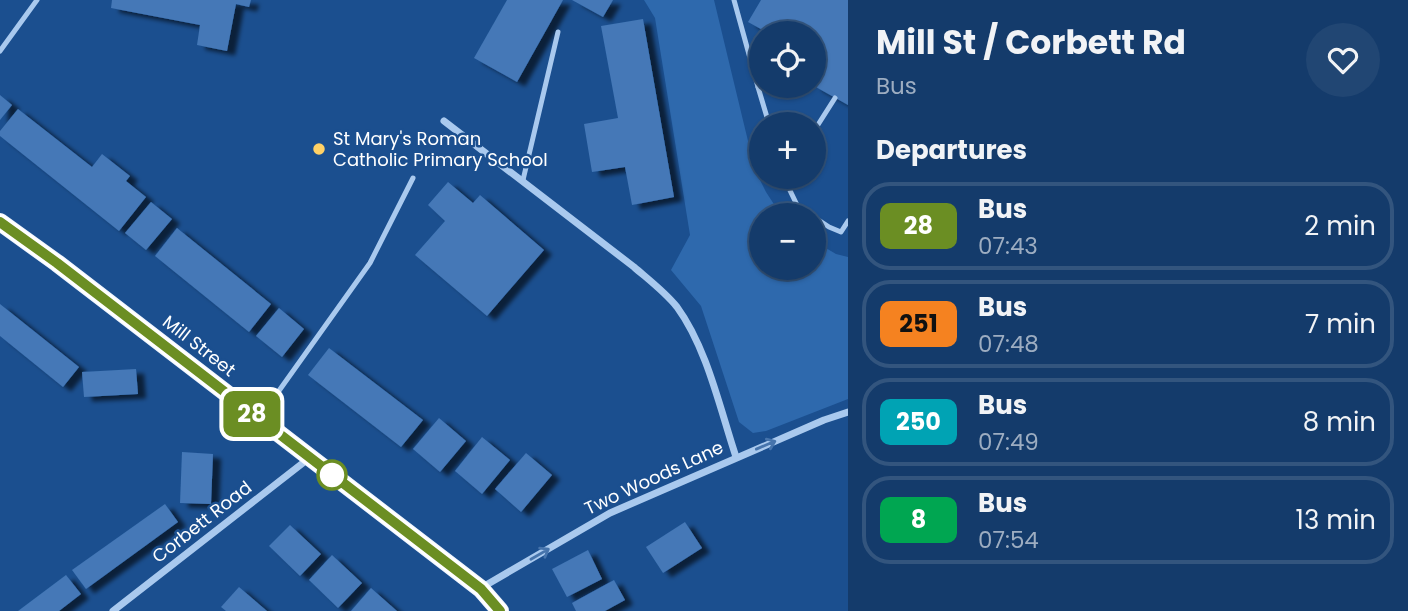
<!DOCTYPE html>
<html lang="en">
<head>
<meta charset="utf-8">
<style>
	:root { --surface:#143b6b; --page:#214673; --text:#f1f3f6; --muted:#9dadc1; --line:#33557e }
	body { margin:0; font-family:Poppins,sans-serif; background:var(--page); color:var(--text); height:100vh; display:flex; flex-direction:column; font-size:26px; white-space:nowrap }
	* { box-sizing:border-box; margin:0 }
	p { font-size:23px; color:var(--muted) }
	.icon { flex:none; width:38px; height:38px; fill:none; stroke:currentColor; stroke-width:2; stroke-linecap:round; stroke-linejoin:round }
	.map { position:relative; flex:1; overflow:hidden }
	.side { display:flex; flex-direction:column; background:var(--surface); width:560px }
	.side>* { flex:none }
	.badge { padding:0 14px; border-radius:10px; font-size:24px; line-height:46px }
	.fabs { position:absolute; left:749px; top:21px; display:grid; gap:14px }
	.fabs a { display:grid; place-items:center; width:77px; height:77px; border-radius:50%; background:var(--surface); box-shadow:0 2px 5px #0004,0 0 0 2px var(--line); font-size:35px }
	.map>.badge { position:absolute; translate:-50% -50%; box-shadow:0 0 0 4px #fff }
	h2 { padding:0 28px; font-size:26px; line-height:63px }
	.round { display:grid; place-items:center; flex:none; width:74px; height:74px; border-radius:37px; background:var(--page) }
	.head { display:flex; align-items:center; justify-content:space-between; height:119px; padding:0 28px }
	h1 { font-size:33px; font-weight:700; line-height:52px }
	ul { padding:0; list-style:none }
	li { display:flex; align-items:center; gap:21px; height:88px; margin:0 14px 10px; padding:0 14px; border:4px solid var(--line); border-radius:28px }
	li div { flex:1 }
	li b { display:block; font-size:26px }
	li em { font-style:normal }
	li .badge { min-width:77px; font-weight:700; text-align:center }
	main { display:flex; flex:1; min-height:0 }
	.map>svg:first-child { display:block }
</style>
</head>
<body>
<main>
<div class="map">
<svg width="848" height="611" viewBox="0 0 848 611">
	<defs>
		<filter id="shadow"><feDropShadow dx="8" dy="4.5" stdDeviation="2" flood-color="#0009"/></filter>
	</defs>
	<rect width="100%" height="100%" fill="#1b4f8f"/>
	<path fill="#2e69ad" d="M644,0H714L755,170L766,192L781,215H761V268H814V241L836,254L848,257V399L766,431L753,433L739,422L701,306L671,270L690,235L655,18Z"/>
	<g fill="#4478b7" filter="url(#shadow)">
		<path d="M112,0H251L249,7L236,4L227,51L197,45L200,25L111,8Z"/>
		<path d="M507,0H563L517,82L474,58Z"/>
		<path d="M572,0H613L603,17Z"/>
		<path d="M761,0H848V105L814,86V33H768L748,22Z"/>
		<path d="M643,19L674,197L632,205L625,167L592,172L584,124L618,118L601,26Z"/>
		<path d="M0,95L12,105L0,120Z"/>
		<path d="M18,109L92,167L102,154L130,176L126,181L146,197L119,231L0,136V131Z"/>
		<path d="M448,182L473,203L480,195L544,250L487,316L415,255L445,221L428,205Z"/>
		<path d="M151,202L172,219L146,250L125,233Z"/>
		<path d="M177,228L271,304L249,332L155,256Z"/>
		<path d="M0,304L79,367L63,387L0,336Z"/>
		<path d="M279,308L304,329L282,357L256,336Z"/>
		<path d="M329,348L423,420L401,447L308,375Z"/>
		<path d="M136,369L138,394L84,397L82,372Z"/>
		<path d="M439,418L466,441L440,472L413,449Z"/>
		<path d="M482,437L510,460L482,494L455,471Z"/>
		<path d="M182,452L213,454L211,504L180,503Z"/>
		<path d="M526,453L552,475L521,512L495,489Z"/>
		<path d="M165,504L178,522L86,589L72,570Z"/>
		<path d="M685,522L702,548L663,573L646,547Z"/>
		<path d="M290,525L321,554L300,576L269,546Z"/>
		<path d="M588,550L602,579L567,597L552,569Z"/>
		<path d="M332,555L362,583L338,608L309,580Z"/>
		<path d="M66,575L81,594L59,611H18Z"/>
		<path d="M614,580L625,600L605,611H576L572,603Z"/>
		<path d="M239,587L267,611H226L221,607Z"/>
		<path d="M371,588L397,611H351Z"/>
	</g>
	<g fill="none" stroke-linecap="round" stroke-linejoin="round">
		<g stroke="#a9c9ee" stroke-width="5">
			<path d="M734,0L758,87L761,80"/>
			<path d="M0,51L37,0"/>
			<path d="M758,87L769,124"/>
			<path d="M814,131L835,98"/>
			<path d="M784,178L797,205L812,215"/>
			<path d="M523,180L558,32"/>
			<path d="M814,217L829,227L841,232L848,221"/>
			<path d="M261,416L370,263L413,178"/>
		</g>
		<g stroke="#a9c9ee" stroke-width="7">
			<path d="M444,121L634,267C649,280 665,292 677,307C707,348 720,409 736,457"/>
			<path d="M481,588L610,513L824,420L848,412"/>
			<path d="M113,611L308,459"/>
		</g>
		<path stroke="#f0f6ff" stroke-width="18" d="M0,222L57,263L481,589L500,611"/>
	</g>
	<defs><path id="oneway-shaft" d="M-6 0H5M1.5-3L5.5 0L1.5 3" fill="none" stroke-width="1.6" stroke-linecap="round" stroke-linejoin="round" transform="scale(1.75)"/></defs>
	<g stroke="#4674ac">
		<use href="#oneway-shaft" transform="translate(766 445) rotate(-23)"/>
		<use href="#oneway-shaft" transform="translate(540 554) rotate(-30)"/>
	</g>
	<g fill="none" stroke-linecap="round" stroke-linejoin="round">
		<defs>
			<path id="line" d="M0,222L57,263L481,589L500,611"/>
		</defs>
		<use href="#line" stroke="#fff" stroke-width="16"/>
		<use href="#line" stroke="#6b8e23" stroke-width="10"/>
	</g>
	<circle fill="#ffd166" stroke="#1b4f8f" stroke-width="2.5" cx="319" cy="149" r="7"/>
	<circle fill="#fff" stroke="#6b8e23" stroke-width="3.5" cx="332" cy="475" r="14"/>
	<g text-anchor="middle" stroke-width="5" stroke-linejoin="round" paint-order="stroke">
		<g font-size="18" fill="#fff" stroke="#1b4f8f" text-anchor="start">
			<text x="333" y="145">St Mary's Roman<tspan x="333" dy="21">Catholic Primary School</tspan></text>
		</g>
		<g font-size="18" fill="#fff" stroke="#1b4f8f">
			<text transform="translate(199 346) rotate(38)" y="6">Mill Street</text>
			<text transform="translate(654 478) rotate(-25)" y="6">Two Woods Lane</text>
			<text transform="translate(202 522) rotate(-38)" y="6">Corbett Road</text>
		</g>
	</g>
</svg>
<div class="fabs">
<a><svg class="icon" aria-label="locate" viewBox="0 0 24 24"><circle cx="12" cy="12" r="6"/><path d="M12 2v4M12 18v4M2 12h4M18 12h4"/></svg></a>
<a>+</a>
<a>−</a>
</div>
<b class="badge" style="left:252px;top:414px;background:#6b8e23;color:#fff">28</b>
</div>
<section class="side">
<div class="head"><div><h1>Mill St / Corbett Rd</h1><p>Bus</p></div><a class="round"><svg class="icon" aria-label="heart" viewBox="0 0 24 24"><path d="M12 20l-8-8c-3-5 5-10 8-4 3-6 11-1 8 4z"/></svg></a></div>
<h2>Departures</h2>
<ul>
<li><span class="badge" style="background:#6b8e23;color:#fff">28</span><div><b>Bus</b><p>07:43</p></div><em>2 min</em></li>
<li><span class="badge" style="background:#f58220;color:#111">251</span><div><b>Bus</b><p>07:48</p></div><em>7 min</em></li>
<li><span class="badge" style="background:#00a3b4;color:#fff">250</span><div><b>Bus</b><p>07:49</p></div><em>8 min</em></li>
<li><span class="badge" style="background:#00a651;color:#fff">8</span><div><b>Bus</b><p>07:54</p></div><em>13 min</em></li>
</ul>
</section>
</main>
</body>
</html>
